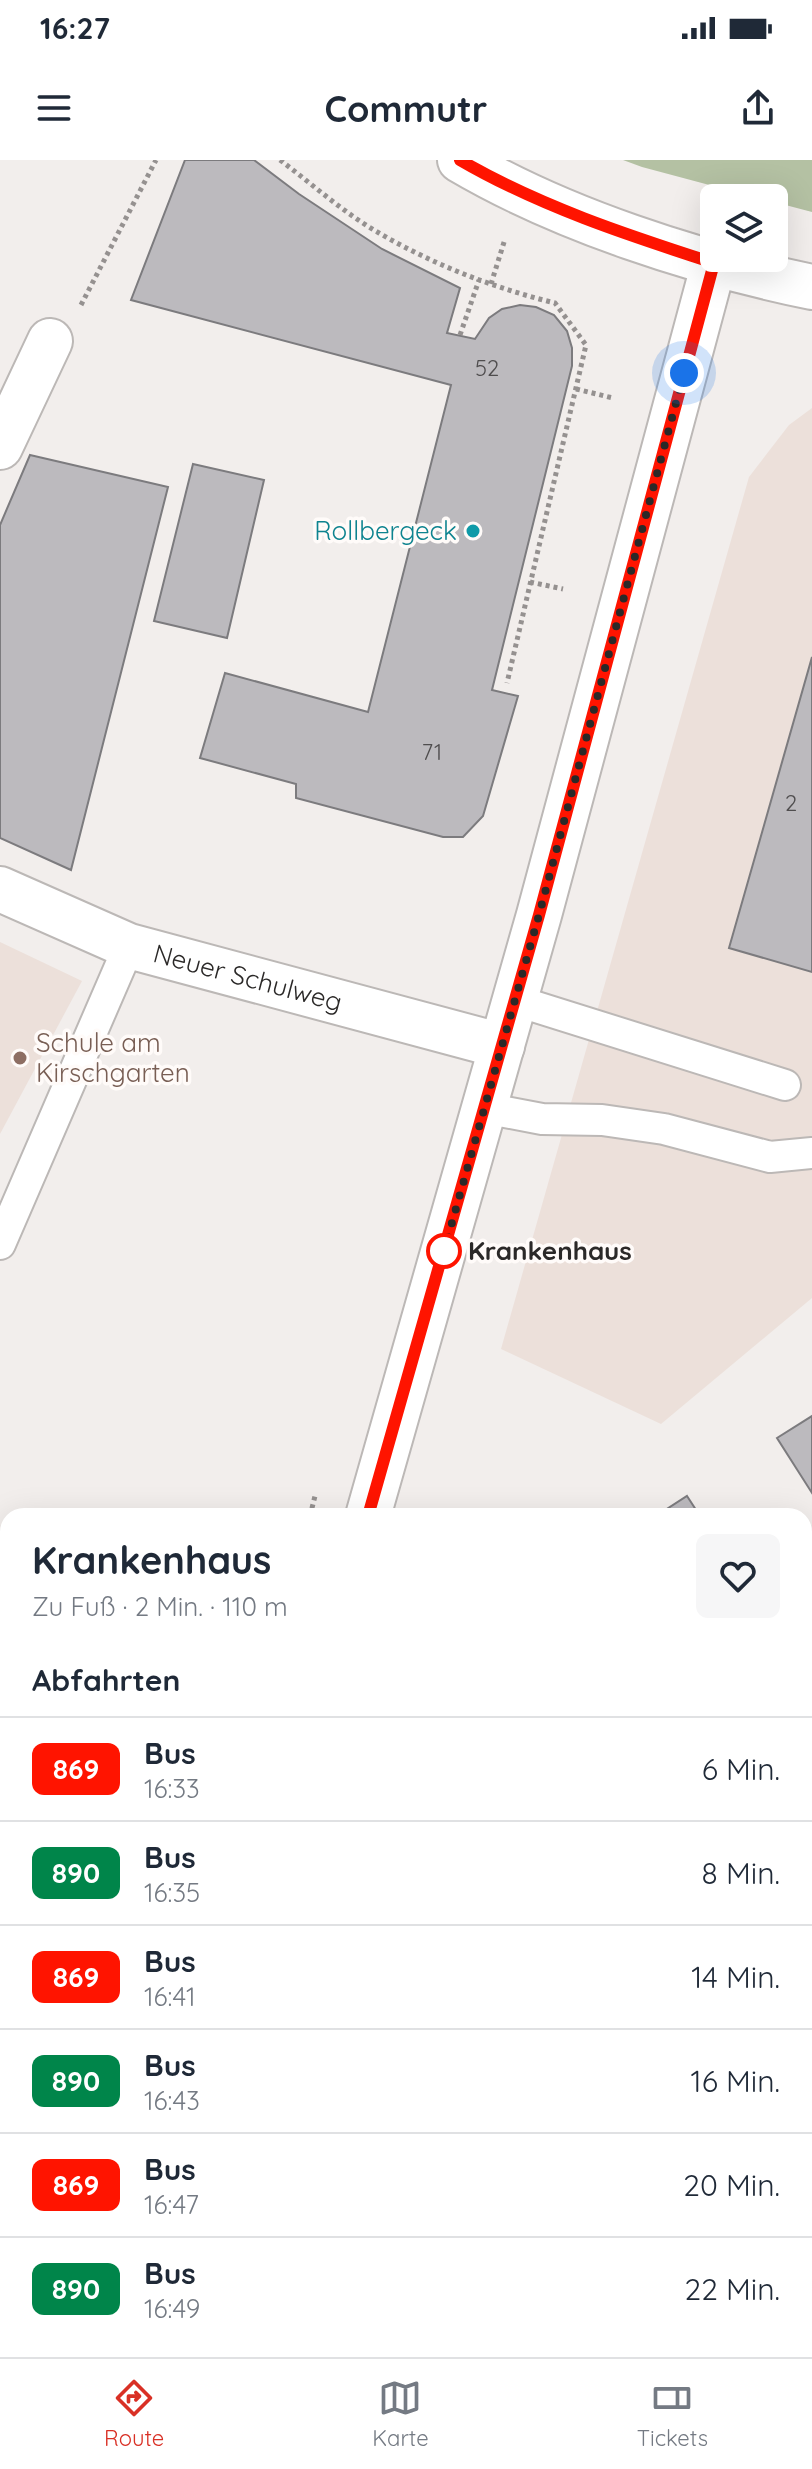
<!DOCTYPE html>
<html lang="de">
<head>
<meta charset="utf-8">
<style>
	:root { --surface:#fff; --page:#f6f6f7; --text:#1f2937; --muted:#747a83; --line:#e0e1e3; --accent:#d93025 }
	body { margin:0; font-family:Quicksand,sans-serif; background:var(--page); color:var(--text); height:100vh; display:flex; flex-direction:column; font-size:30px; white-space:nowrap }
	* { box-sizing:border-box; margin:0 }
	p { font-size:26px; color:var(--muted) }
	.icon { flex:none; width:44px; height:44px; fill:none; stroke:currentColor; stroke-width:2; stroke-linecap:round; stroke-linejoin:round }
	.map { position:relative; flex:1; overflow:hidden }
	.sheet { position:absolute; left:0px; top:1348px; width:812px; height:850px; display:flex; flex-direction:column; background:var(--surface); border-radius:24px 24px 0 0; box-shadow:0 8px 32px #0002 }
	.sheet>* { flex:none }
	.badge { padding:0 16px; border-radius:12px; font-size:28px; line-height:52px }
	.buttons { position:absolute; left:700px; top:24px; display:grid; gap:16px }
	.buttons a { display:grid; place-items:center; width:88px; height:88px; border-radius:12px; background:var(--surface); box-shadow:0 8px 32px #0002; font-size:40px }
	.you { position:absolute; width:40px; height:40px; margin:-20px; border:6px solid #fff; border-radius:50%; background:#1a73e8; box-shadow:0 0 0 12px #1a73e833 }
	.map>.badge { position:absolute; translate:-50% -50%; box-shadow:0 0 0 4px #fff }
	h2 { padding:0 32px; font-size:30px; line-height:72px }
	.round { display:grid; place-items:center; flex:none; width:84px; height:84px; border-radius:12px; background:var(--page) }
	.summary { display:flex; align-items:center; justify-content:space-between; height:136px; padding:0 32px }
	h1 { font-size:38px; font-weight:800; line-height:60px }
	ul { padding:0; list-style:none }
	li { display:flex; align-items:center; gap:24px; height:104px; padding:0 32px; border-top:2px solid var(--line) }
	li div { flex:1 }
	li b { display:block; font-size:30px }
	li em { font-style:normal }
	li .badge { min-width:88px; font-weight:700; text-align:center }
	.status { display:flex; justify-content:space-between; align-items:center; height:56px; padding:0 40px; background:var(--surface); direction:ltr }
	.status svg { height:22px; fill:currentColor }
	header { display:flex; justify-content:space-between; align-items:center; height:104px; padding:0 32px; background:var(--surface); font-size:36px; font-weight:800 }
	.tabs { display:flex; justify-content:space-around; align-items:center; height:112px; border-top:2px solid var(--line); background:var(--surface); font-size:22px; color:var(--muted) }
	.tabs a { display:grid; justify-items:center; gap:4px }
	.tabs .selected { color:var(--accent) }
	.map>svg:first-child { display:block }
</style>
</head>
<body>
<div class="status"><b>16:27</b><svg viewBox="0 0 49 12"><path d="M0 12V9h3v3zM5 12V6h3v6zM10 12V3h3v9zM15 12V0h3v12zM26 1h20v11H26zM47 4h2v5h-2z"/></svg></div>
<header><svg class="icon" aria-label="menu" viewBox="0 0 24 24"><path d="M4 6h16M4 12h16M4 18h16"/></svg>Commutr<svg class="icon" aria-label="share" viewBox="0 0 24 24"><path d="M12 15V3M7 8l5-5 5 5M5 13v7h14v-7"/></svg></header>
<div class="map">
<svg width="812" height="2197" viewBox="0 0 812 2197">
	<defs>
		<pattern id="forest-crowns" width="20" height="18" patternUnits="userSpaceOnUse" patternTransform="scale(2)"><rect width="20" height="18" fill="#aebd9b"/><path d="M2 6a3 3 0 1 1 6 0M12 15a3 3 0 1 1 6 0" fill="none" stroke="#96a286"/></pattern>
	</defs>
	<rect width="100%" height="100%" fill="#f2eeec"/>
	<g fill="#ece0da">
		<path d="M812,248V1138L661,1264L501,1189L749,317L789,265Z"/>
		<path d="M0,782L82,821L0,974Z"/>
		<path d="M812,1628V2161L804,2149V1634Z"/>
		<path d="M0,1701L8,1704V1902L0,1911Z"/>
	</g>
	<path fill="url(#forest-crowns)" d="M8,2153V2190H302L306,2197H0V2159Z"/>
	<g fill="#b4c1a3">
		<path d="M623,0H812V52L774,42V38H758L642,7Z"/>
		<path d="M0,1514L8,1517V1703L0,1700Z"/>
	</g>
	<g fill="#bcbabe" stroke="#7c7b7e" stroke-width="2">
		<path d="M185,0H254L299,34L382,89L460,128L447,173L475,179L489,158L502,149L520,145L536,147L554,155L567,171L572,188V206L492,530L518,536L483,656L463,677H443L296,638V624L200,598L225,513L368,552L451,225L131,140Z"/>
		<path d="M30,295L168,327L71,710L0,678V365Z"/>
		<path d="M193,304L264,320L227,478L154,461Z"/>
		<path d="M812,497V812L729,788Z"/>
		<path d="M812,1256V1333L777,1278Z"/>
		<path d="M687,1336L700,1356H656Z"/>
		<path d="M812,1667V1816L804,1821V1672Z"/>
		<path d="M0,1713L8,1717V1787L0,1806Z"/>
		<path d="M341,2190H621L610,2197H346Z"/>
	</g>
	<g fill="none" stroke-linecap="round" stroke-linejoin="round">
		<defs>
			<g id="lane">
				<path d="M514,840L785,925"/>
				<path d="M484,948L542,959L602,960L664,969L770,997L812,993"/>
				<path d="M0,1084L129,786"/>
			</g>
			<g id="street">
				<path d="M0,287L50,181"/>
				<path id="s1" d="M0,729L129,786L502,886"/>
				<path d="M804,1549L812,1544"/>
			</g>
			<g id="secondary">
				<path d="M460,0C562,60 696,103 812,127"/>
				<path d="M368,1356L539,755L714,103"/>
				<path d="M0,1996L8,1986"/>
			</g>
		</defs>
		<use href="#lane" stroke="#bcb8b6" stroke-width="34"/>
		<use href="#street" stroke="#bcb8b6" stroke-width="48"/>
		<use href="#secondary" stroke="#bcb8b6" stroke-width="48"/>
		<g stroke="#959190" stroke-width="5" stroke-dasharray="4 4" stroke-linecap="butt">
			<path d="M280,0C312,24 344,53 379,73C434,105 494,128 555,143L586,185L507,523"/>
			<path d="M491,124L505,79"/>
			<path d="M81,145L156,0"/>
			<path d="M460,175L479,120"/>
			<path d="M576,229L613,238"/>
			<path d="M530,422L563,429"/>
			<path d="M310,1356L315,1336"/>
			<path d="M0,1377L8,1381"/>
			<path d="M804,1659L812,1654"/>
		</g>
		<use href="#lane" stroke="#fff" stroke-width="30"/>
		<use href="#street" stroke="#fff" stroke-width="44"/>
		<use href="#secondary" stroke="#fff" stroke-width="44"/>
	</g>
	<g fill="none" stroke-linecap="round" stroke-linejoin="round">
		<defs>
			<path id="line" d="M368,1356L539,755L714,103C627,75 539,46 460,0"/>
		</defs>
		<use href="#line" stroke="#fff" stroke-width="18"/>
		<use href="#line" stroke="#ff1400" stroke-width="12"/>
		<path stroke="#2b2928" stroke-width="8" stroke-dasharray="0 14.4" d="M444,1091L539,755L684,213"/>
	</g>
	<circle fill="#0f9aa8" stroke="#fffbf9" stroke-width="3" cx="473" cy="371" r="8"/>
	<circle fill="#8d6e63" stroke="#fffbf9" stroke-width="3" cx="20" cy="898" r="8"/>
	<circle fill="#fff" stroke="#ff1400" stroke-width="4" cx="444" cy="1091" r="16"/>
	<g text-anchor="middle" stroke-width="7" stroke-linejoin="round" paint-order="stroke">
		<g font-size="22" fill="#4f4d4e">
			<text x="487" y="216">52</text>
			<text x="432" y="600">71</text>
			<text x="791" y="651">2</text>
		</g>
		<g font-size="26" fill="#0d838f" stroke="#fffbf9" text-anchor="end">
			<text x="457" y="380">Rollbergeck</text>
		</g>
		<g font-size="26" fill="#2b2928" stroke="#fffbf9">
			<text dy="9" stroke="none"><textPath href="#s1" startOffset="264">Neuer Schulweg</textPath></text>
		</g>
		<g font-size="26" fill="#785e54" stroke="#fffbf9" text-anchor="start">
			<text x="36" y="892">Schule am<tspan x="36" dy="30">Kirschgarten</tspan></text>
		</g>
		<g font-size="26" font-weight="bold" fill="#2b2928" stroke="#fffbf9" text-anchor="start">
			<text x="468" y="1100">Krankenhaus</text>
		</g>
	</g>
</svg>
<div class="buttons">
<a><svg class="icon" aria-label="layers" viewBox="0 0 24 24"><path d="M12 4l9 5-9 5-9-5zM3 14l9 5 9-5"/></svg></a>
</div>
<div class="you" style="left:684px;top:213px"></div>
<section class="sheet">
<div class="summary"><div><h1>Krankenhaus</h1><p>Zu Fuß · 2 Min. · 110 m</p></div><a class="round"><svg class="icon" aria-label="heart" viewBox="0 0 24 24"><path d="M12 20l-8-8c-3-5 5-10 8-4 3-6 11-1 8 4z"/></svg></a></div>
<h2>Abfahrten</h2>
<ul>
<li><span class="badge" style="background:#ff1400;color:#fff">869</span><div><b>Bus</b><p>16:33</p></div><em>6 Min.</em></li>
<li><span class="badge" style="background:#00854a;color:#fff">890</span><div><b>Bus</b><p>16:35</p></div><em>8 Min.</em></li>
<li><span class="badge" style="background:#ff1400;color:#fff">869</span><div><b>Bus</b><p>16:41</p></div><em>14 Min.</em></li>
<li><span class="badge" style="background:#00854a;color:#fff">890</span><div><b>Bus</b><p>16:43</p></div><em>16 Min.</em></li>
<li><span class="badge" style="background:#ff1400;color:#fff">869</span><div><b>Bus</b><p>16:47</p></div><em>20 Min.</em></li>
<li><span class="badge" style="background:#00854a;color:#fff">890</span><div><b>Bus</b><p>16:49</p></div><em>22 Min.</em></li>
</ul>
</section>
</div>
<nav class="tabs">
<a class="selected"><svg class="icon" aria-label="directions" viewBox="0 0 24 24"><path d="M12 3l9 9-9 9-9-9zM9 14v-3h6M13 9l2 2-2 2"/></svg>Route</a>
<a><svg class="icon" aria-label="map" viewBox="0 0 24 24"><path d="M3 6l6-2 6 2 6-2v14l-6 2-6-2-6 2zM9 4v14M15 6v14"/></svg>Karte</a>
<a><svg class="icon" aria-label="tickets" viewBox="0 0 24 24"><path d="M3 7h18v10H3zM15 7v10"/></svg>Tickets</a>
</nav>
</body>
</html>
